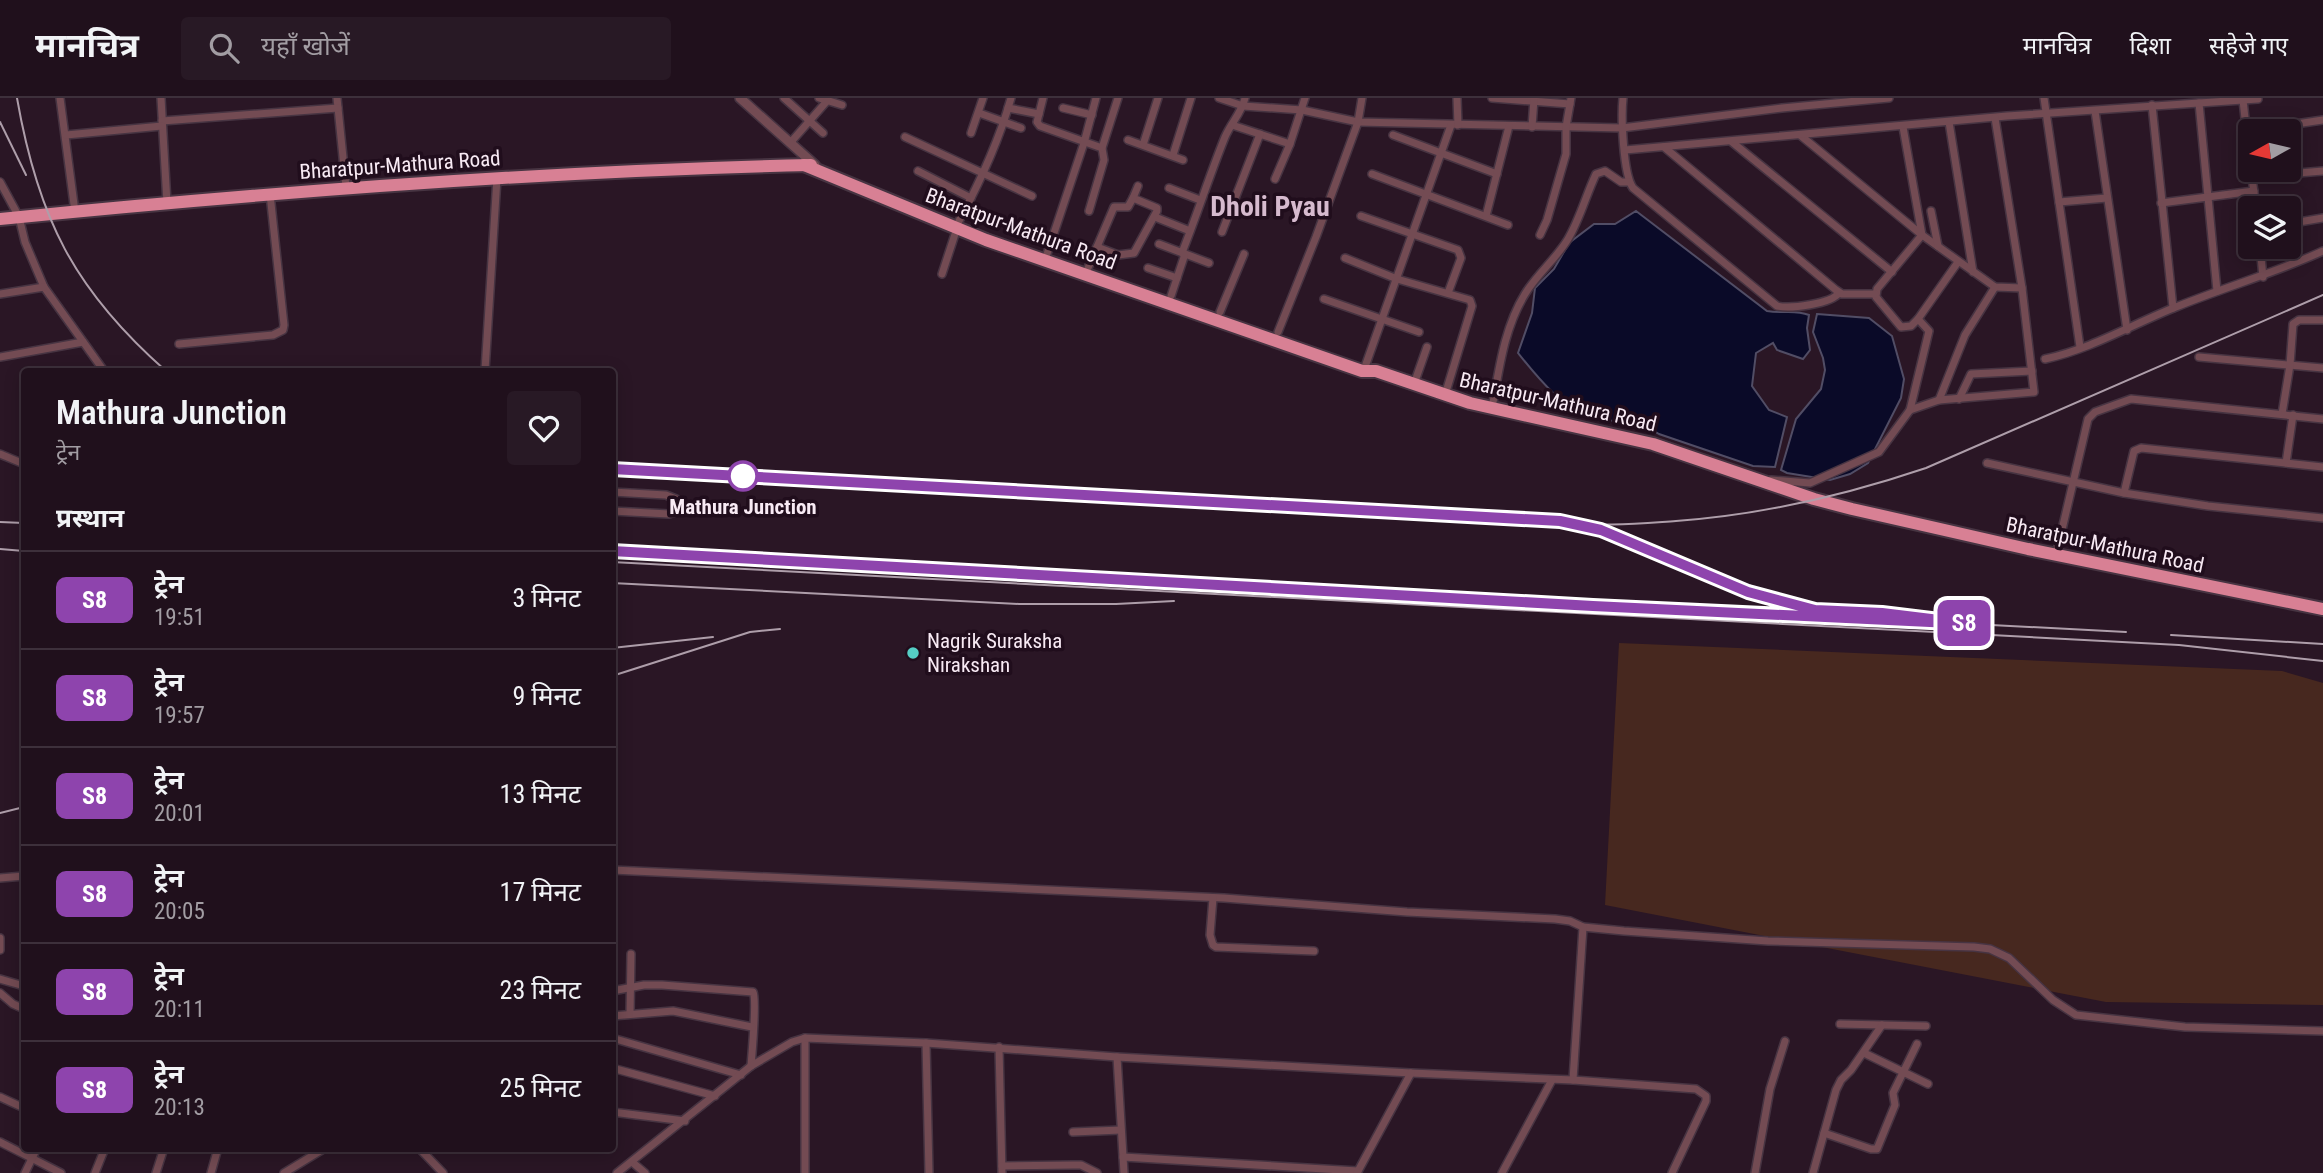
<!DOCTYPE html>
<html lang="hi">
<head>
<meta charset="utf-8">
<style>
	:root { --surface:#20101c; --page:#281925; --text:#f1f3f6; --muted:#a29da3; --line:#3d303b }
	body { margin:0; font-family:"Roboto Condensed","Noto Sans Devanagari",sans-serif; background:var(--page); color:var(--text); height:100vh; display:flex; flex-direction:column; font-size:26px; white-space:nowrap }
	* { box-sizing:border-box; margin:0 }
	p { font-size:23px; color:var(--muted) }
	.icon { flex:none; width:38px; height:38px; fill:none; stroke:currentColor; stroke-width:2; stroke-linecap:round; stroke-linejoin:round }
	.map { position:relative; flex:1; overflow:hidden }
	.sheet { position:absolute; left:21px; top:270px; width:595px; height:784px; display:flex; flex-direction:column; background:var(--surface); border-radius:7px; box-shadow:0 4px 18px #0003,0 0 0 2px var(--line) }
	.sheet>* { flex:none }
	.badge { padding:0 14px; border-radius:10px; font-size:24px; line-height:46px }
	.needle { width:46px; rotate:262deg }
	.buttons { position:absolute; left:2238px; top:21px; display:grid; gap:14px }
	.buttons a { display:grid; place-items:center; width:63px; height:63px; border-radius:7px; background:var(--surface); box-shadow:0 4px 18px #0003,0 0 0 2px var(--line); font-size:35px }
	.map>.badge { position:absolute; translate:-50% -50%; box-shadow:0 0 0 4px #fff }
	h2 { padding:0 35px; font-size:26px; line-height:63px }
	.round { display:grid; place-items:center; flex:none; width:74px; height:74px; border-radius:7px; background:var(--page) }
	.head { display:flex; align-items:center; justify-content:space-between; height:119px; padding:0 35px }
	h1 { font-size:33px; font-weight:600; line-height:52px }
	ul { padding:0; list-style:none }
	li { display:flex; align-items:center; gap:21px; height:98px; padding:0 35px; border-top:2px solid var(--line) }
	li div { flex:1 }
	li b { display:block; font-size:26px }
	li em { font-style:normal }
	li .badge { min-width:77px; font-weight:700; text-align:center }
	header { display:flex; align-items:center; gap:42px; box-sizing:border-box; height:98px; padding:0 35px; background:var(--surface); border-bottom:2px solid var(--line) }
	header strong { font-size:33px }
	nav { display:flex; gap:38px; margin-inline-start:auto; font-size:24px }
	.search { width:490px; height:63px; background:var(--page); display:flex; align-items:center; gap:18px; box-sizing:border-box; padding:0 24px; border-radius:7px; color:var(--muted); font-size:26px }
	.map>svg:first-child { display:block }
</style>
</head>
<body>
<header>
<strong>मानचित्र</strong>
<div class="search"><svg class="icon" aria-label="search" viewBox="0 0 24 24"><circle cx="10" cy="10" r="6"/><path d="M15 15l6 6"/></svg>यहाँ खोजें</div>
<nav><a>मानचित्र</a><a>दिशा</a><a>सहेजे गए</a></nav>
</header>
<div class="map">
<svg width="2323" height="1075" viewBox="0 0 2323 1075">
	<rect width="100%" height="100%" fill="#2a1625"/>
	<path fill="#47281f" d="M1619,545L2282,573L2323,585V907L2106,904L1605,807Z"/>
	<g fill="#0a0a28" stroke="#514d65" stroke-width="2">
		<path d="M1636,113L1767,213C1782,216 1794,211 1809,217L1807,230L1810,252L1803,261L1777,252L1773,245L1756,255L1752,288L1769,312L1787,319L1775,369L1753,368L1659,336C1640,324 1618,325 1596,320C1563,312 1538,280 1518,255L1532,215L1535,190L1554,171L1569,145L1594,126H1615Z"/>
		<path d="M1817,216L1869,220L1892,238L1904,281L1901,300L1868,365L1850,376L1830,382L1787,375L1781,372L1796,321L1821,291L1825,272L1823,260L1813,234Z"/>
	</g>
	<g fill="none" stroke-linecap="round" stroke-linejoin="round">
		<defs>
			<g id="minor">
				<path d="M60,0L75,114"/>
				<path d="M161,0L167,105"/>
				<path d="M337,0L346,89"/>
				<path d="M784,0L823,35"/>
				<path d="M819,0L842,7"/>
				<path d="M1043,0L1037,24L1040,28L1102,50L1104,62L1089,113"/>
				<path d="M1219,0L1243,8L1302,12L1358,24L1622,30L1782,10L1889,0"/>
				<path d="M1457,0L1458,27"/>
				<path d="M1492,0L1570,6"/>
				<path d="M1623,0C1621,18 1623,76 1633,90L1777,208C1790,211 1831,206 1839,195"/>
				<path d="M2044,0L2080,249"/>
				<path d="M2243,2L2250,66"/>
				<path d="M2199,5L2217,193"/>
				<path d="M2152,7L2173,210"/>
				<path d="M1008,10L1039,16"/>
				<path d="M1063,10L1092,17"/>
				<path d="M2095,13L2127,232"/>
				<path d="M979,15L1021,30"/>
				<path d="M162,23L338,10"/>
				<path d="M1949,24L1973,174"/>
				<path d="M1232,27L1290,46"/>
				<path d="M2282,28L2323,22"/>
				<path d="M1532,29L1534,1"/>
				<path d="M1903,29L1922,137L1877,191L1876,199L1901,229L1911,228L1918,221L1958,164"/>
				<path d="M971,35L983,0"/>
				<path d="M66,37L162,28"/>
				<path d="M1393,37L1497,76"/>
				<path d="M1800,37L1922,137L1995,189L2022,190"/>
				<path d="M905,39L1032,98"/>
				<path d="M1128,42L1183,62"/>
				<path d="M791,44L827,3"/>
				<path d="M1732,44L1892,174"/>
				<path d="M1143,47L1158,0"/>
				<path d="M1664,49L1836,192L1842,196H1875"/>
				<path d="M1102,50L1118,0"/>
				<path d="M1625,52L2007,18L2258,1"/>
				<path d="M1173,57L1191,0"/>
				<path d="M2251,72L2256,110"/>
				<path d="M918,73L971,100"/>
				<path d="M1372,76L1508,127"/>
				<path d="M2286,76L2323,73"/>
				<path d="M1275,81L1290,46L1305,0"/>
				<path d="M0,84L19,119L25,144L44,189L104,273"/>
				<path d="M1169,90L1200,102"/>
				<path d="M2059,104L2107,100"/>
				<path d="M2161,105L2254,93"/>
				<path d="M1931,113L1938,148"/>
				<path d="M1361,118L1458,152L1461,160L1448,195"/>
				<path d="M1486,118L1509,28"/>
				<path d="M1155,119L1190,133"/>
				<path d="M959,123C980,84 999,43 1011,0"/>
				<path d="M2293,125L2323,120"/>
				<path d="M1222,134L1260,36"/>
				<path d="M1540,137L1547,122L1566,56V29L1571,0"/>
				<path d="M1159,146L1209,165"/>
				<path d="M1097,149L1118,157L1134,155L1157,113V110L1133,100L1138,88"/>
				<path d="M2260,149L2263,179"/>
				<path d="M1047,156L1084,45L1096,0"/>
				<path d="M1345,160L1397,181L1470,202L1472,208L1445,297"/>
				<path d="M1088,170L1114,109H1128L1133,100"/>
				<path d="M1148,170L1177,180"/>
				<path d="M942,176L957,130"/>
				<path d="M0,196L44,189"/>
				<path d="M1171,198L1184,159L1183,152C1198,114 1210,76 1225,39C1231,25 1242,14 1245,0"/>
				<path d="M1324,201L1419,234"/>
				<path d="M1220,214L1244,156"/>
				<path d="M1278,234L1316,139L1358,24L1362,0"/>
				<path d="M179,246L273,237L283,232L284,227L270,96"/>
				<path d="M0,259L83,244"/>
				<path d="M2199,259L2323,270"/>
				<path d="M2045,261C2091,251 2133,226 2176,209C2225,189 2275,175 2323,153"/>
				<path d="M1366,266L1451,27"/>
				<path d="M485,273L497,80"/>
				<path d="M1414,286L1427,249"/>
				<path d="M1959,301L1971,276L2032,273"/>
				<path d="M1939,302L1965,237L1995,189"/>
				<path d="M1492,310C1499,272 1504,230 1525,196C1537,176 1556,161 1568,141C1580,121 1586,97 1596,76L1605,73L1621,84H1629"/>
				<path d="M1910,312L1939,302L2034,294L2022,190L1995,20"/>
				<path d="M2282,316L2290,267L2293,226L2299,222H2323"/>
				<path d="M0,356L24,366"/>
				<path d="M1987,365L2124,395L2208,408L2323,420"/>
				<path d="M2286,365L2293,317"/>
				<path d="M1771,382L1810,385L1879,354L1910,312L1929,233L1918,221"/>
				<path d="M612,394L666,397L676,401L679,408L676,414L669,416L612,413"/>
				<path d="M2124,395L2134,353L2141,350L2323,369"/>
				<path d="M2056,457L2088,321L2095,314L2131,301L2323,321"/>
				<path d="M612,772L1224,800L1407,814L1555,821L1570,823L1583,829L1624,833L1768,843L1974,849L1990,851L2009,860L2053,902L2076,917L2185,929L2323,933"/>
				<path d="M0,780L24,778"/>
				<path d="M1213,800L1210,837L1213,847L1216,849L1314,853"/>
				<path d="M0,840V852"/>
				<path d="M0,881L24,888"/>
				<path d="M612,893L644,887H662L753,894C757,901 752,955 751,968"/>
				<path d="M0,895L13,906L24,911"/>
				<path d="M630,916L631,856"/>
				<path d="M612,918L673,913L752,929"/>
				<path d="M1840,926L1926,928"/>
				<path d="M612,940L741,977"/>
				<path d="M805,940V1075"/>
				<path d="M926,945L929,1075"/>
				<path d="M999,949L1002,1075"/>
				<path d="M1864,955L1928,986"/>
				<path d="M1117,959L1124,1075"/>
				<path d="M612,970L715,998"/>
				<path d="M1573,982L1583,829"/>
				<path d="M0,999L24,1010"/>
				<path d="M612,1014L685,1023"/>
				<path d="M1073,1034L1121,1032"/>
				<path d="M1824,1035L1871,1051H1877L1895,1007L1893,995L1917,946"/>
				<path d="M0,1044L61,1075"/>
				<path d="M419,1050L443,1075"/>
				<path d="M1123,1059L1358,1073"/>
				<path d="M632,1064L645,1075"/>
				<path d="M1002,1068L1073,1067H1081L1097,1075"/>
				<path d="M25,1075L37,1050"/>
				<path d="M95,1075L105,1050"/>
				<path d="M156,1075L164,1050"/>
				<path d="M211,1075L218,1050"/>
				<path d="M284,1075L325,1050"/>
				<path d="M617,1075L751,968L792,944L805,940L926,945L1117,959L1411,975L1573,982L1696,991L1706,998V1003L1672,1075"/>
				<path d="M1357,1075L1411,975"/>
				<path d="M1502,1075L1552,982"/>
				<path d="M1755,1075L1770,991L1785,943"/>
				<path d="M1813,1075L1836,992L1841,982L1851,972L1882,927"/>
			</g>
			<path id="tertiary" d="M740,0L815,67"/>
			<g id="trunk">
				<path d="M804,67L986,142L1362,273H1376L1470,305L1653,346L1814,401L1852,411L2028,451L2323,511"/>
				<path d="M0,121C270,94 540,73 811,67"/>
			</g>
		</defs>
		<use href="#minor" stroke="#473442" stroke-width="10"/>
		<use href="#tertiary" stroke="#473442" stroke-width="12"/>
		<use href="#trunk" stroke="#473442" stroke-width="16"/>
		<use href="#minor" stroke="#734b53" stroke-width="7"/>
		<use href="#tertiary" stroke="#734b53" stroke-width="9"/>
		<use href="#trunk" stroke="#d88094" stroke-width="12"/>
		<g stroke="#ae9eaa" stroke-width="2">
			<path d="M17,0C38,120 74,192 166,273"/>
			<path d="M0,24L26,77"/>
			<path d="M612,371L1560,423L1601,432L1748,494L1815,511L1882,515L1942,523"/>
			<path d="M0,424L24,425"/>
			<path d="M1596,426C1622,428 1649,425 1676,423C1761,417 1846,397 1926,370L2323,197"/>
			<path d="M0,451L24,453"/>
			<path d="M612,453L791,463"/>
			<path d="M612,464L2179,547L2323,563"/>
			<path d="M612,485L1019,506H1116L1174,503"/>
			<path d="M1934,524L2126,534"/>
			<path d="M2171,537L2323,546"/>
			<path d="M612,550L713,539"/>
			<path d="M612,578L750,534L780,531"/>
			<path d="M0,715L24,709"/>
		</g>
	</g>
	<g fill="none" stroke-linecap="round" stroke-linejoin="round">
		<defs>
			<path id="line" d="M612,371L1560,423L1601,432L1748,494L1815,512L1882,515L1972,526L1593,508L612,453"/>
		</defs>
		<use href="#line" stroke="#fff" stroke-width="16"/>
		<use href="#line" stroke="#8e44ad" stroke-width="10"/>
	</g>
	<circle fill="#fff" stroke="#8e44ad" stroke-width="3.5" cx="743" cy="378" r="14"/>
	<circle fill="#55cec5" stroke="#200d1c" stroke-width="2.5" cx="913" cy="555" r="7"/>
	<g text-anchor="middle" stroke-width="7" stroke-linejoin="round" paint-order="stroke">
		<g font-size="21" fill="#f8eaf4" stroke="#200d1c">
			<text transform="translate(400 67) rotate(-4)" y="7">Bharatpur-Mathura Road</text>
			<text transform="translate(1021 131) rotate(20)" y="7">Bharatpur-Mathura Road</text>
			<text transform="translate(1558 304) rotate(13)" y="7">Bharatpur-Mathura Road</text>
			<text transform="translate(2105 447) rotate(12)" y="7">Bharatpur-Mathura Road</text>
		</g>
		<g font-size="21" font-weight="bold" fill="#f8eaf4" stroke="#200d1c">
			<text x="743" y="416">Mathura Junction</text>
		</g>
		<g font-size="21" fill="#f8eaf4" stroke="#200d1c" text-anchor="start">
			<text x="927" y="550">Nagrik Suraksha<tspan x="927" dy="24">Nirakshan</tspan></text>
		</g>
		<g font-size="28" font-weight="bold" fill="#d6bace" stroke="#200d1c">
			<text x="1270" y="118">Dholi Pyau</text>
		</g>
	</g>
</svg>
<div class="buttons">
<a><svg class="needle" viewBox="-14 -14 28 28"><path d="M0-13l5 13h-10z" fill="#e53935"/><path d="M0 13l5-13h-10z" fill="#a29da3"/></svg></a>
<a><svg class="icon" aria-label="layers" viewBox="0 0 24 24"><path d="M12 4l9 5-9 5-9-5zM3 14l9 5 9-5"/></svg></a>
</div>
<b class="badge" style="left:1964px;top:525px;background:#8e44ad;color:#fff">S8</b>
<section class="sheet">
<div class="head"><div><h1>Mathura Junction</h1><p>ट्रेन</p></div><a class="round"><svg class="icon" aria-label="heart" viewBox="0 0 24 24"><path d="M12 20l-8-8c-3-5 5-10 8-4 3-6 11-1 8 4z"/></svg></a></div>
<h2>प्रस्थान</h2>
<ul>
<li><span class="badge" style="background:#8e44ad;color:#fff">S8</span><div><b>ट्रेन</b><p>19:51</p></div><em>3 मिनट</em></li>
<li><span class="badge" style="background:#8e44ad;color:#fff">S8</span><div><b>ट्रेन</b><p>19:57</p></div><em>9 मिनट</em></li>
<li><span class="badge" style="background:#8e44ad;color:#fff">S8</span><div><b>ट्रेन</b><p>20:01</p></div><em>13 मिनट</em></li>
<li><span class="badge" style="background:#8e44ad;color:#fff">S8</span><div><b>ट्रेन</b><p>20:05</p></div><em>17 मिनट</em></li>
<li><span class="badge" style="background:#8e44ad;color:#fff">S8</span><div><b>ट्रेन</b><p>20:11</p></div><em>23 मिनट</em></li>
<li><span class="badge" style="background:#8e44ad;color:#fff">S8</span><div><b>ट्रेन</b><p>20:13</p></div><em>25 मिनट</em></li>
</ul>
</section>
</div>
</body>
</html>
